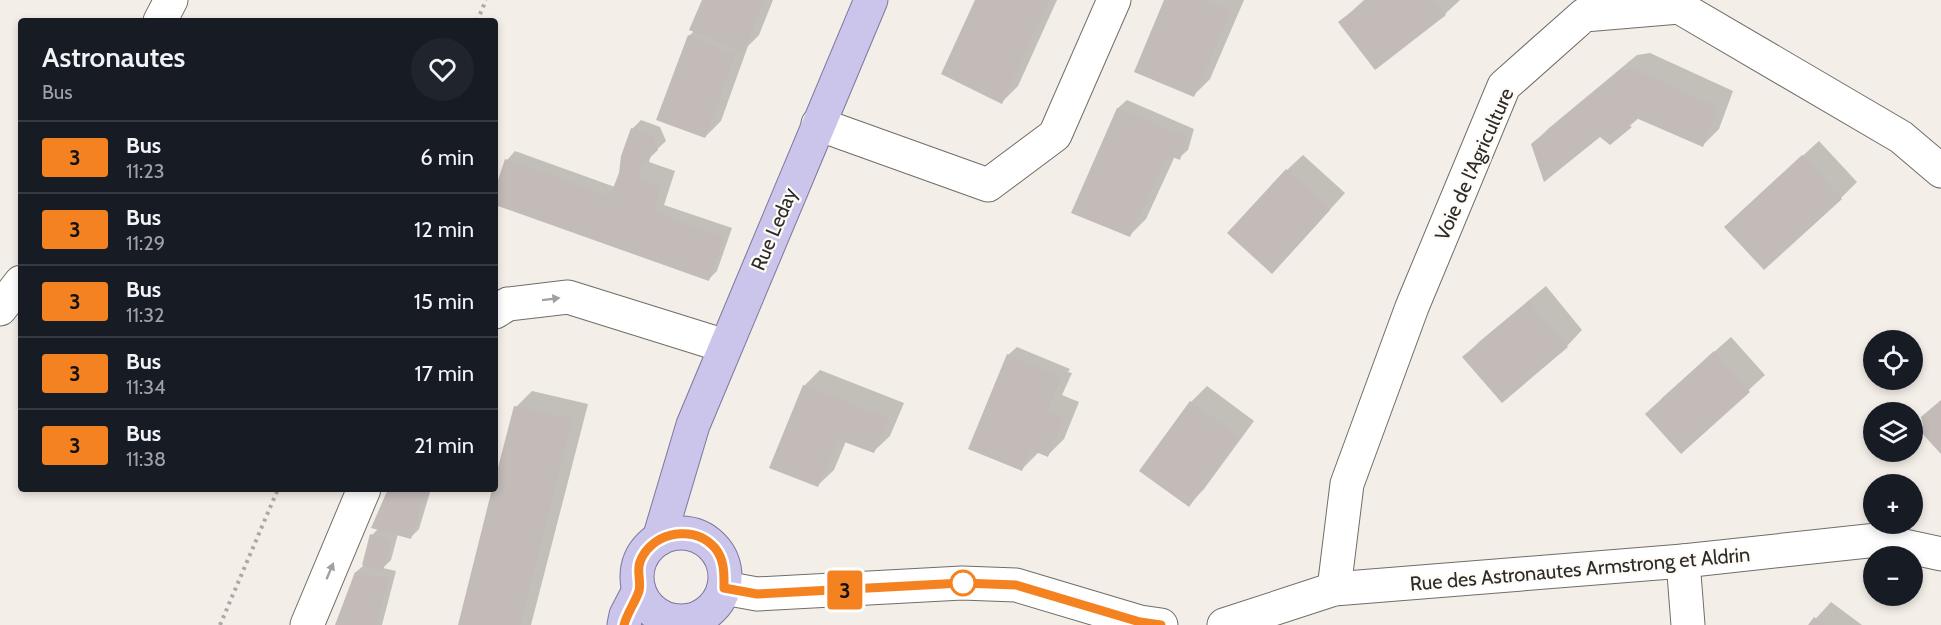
<!DOCTYPE html>
<html lang="en">
<head>
<meta charset="utf-8">
<style>
	:root { --surface:#171b24; --page:#20242c; --text:#f1f3f6; --muted:#9ea1a6; --line:#363941 }
	body { margin:0; font-family:Cabin,sans-serif; background:var(--page); color:var(--text); height:100vh; display:flex; flex-direction:column; font-size:22px; white-space:nowrap }
	* { box-sizing:border-box; margin:0 }
	p { font-size:20px; color:var(--muted) }
	.icon { flex:none; width:33px; height:33px; fill:none; stroke:currentColor; stroke-width:2; stroke-linecap:round; stroke-linejoin:round }
	.map { position:relative; flex:1; overflow:hidden }
	.drawer { position:absolute; left:18px; top:18px; width:480px; height:474px; display:flex; flex-direction:column; background:var(--surface); border-radius:6px; box-shadow:0 3px 9px #0003 }
	.drawer>* { flex:none }
	.badge { padding:0 12px; border-radius:4px; font-size:21px; line-height:39px }
	.controls { position:absolute; left:1863px; top:330px; display:grid; gap:12px }
	.controls a { display:grid; place-items:center; width:60px; height:60px; border-radius:50%; background:var(--surface); box-shadow:0 3px 9px #0003; font-size:30px }
	.map>.badge { position:absolute; translate:-50% -50%; box-shadow:0 0 0 3px #fff }
	.round { display:grid; place-items:center; flex:none; width:63px; height:63px; border-radius:32px; background:var(--page) }
	.summary { display:flex; align-items:center; justify-content:space-between; height:102px; padding:0 24px }
	h1 { font-size:28px; font-weight:600; line-height:45px }
	ul { padding:0; list-style:none }
	li { display:flex; align-items:center; gap:18px; height:72px; padding:0 24px; border-top:2px solid var(--line) }
	li div { flex:1 }
	li b { display:block; font-size:22px }
	li em { font-style:normal }
	li .badge { min-width:66px; font-weight:700; text-align:center }
	.map>svg:first-child { display:block }
</style>
</head>
<body>
<div class="map">
<svg width="1941" height="625" viewBox="0 0 1941 625">
	<rect width="100%" height="100%" fill="#f3eee7"/>
	<g fill="#0003">
		<path d="M703,0H773L759,35L748,46L721,121L705,137L689,36L695,30Z"/>
		<path d="M977,0H1057L1018,86L1002,102Z"/>
		<path d="M1165,0H1244L1210,79L1194,95Z"/>
		<path d="M1364,0H1460L1445,14L1340,22Z"/>
		<path d="M1650,53L1733,91L1719,129L1703,145L1640,117L1610,143L1600,135L1533,144L1549,128L1637,55Z"/>
		<path d="M1127,100L1194,129L1188,150L1179,158L1175,156L1146,219L1130,235L1073,212L1118,108Z"/>
		<path d="M641,120L660,127L666,141L651,155L649,162L675,171L664,205L732,228L717,271L709,279L495,204V193L507,160L515,151L615,187L632,129Z"/>
		<path d="M1819,141L1857,182L1841,198L1742,211Z"/>
		<path d="M1303,155L1345,193L1288,256L1287,170Z"/>
		<path d="M1546,286L1582,330L1567,346L1464,357L1480,341Z"/>
		<path d="M1731,337L1765,375L1681,452L1662,398Z"/>
		<path d="M1017,347L1070,369L1068,372L1072,373L1062,395L1079,402L1064,439L1048,455L1039,452L1022,469L1008,355Z"/>
		<path d="M820,370L904,403L890,436L874,451L846,441L834,470L818,485L804,386Z"/>
		<path d="M1207,386L1254,421L1204,489L1189,505L1191,402Z"/>
		<path d="M532,391L588,404L531,625H460L516,407Z"/>
		<path d="M390,489H431L419,529L411,537L398,534L391,560L383,568L396,571L382,625H336L356,572L364,565L372,535L379,528Z"/>
		<path d="M1831,602L1862,625H1810Z"/>
	</g>
	<g fill="#c3bbb7">
		<path d="M702,0H764L744,52L689,30Z"/>
		<path d="M975,0H1049L1002,104L941,74Z"/>
		<path d="M1164,0H1205L1231,11L1194,97L1134,72Z"/>
		<path d="M1367,0H1434L1446,15L1375,70L1338,22Z"/>
		<path d="M688,35L735,55L705,138L656,120Z"/>
		<path d="M1633,69L1718,107L1703,147L1636,118L1628,125L1632,127L1610,145L1600,137L1544,182L1531,144L1620,71Z"/>
		<path d="M1117,108L1187,137L1180,160L1168,155L1130,237L1071,213Z"/>
		<path d="M631,128L652,136L658,150L643,164L638,179L660,187L654,212L724,237L709,281L495,205V189L505,159L610,196L619,173L621,156Z"/>
		<path d="M1802,155L1842,199L1764,270L1724,227Z"/>
		<path d="M1286,169L1330,210L1272,274L1227,233Z"/>
		<path d="M1529,301L1568,347L1502,403L1462,357Z"/>
		<path d="M1714,351L1750,392L1681,454L1645,414Z"/>
		<path d="M1007,354L1062,377L1047,411L1064,418L1048,457L1031,450L1022,471L968,449Z"/>
		<path d="M803,385L889,419L874,453L839,440L818,487L769,468Z"/>
		<path d="M1941,400V454L1919,430L1923,426L1921,417Z"/>
		<path d="M1190,401L1239,437L1189,507L1139,471Z"/>
		<path d="M514,406L573,419L520,625H458L492,489H495V479Z"/>
		<path d="M388,489H426L411,539L371,528Z"/>
		<path d="M370,534L391,540L383,570L362,565Z"/>
		<path d="M355,572L389,579L376,625H335Z"/>
		<path d="M1814,617L1824,625H1808Z"/>
	</g>
	<g fill="none" stroke-linecap="round" stroke-linejoin="round">
		<defs>
			<g id="minor">
				<path d="M160,21L171,0"/>
				<path d="M818,124L988,185L1055,135L1114,0"/>
				<path d="M0,309L21,282"/>
				<path d="M495,312L508,304L568,297L725,346"/>
				<path d="M1683,561L1688,625"/>
				<path d="M724,588L757,594L962,583L1016,585L1140,622L1161,625"/>
				<path d="M1334,589L1347,484L1412,307L1504,86L1584,15L1679,7L1901,137L1941,171"/>
				<path d="M307,625L364,489"/>
				<path d="M1224,625L1334,589L1683,561L1877,540L1941,554"/>
			</g>
			<g id="major">
				<circle cx="681" cy="577" r="44"/>
				<path d="M659,539L693,425L871,0"/>
				<path d="M624,625L626,615L639,590"/>
			</g>
		</defs>
		<use href="#minor" stroke="#716d67" stroke-width="35"/>
		<use href="#major" stroke="#7e769e" stroke-width="35"/>
		<g stroke="#aca8a3" stroke-width="4" stroke-dasharray="3 4.5" stroke-linecap="butt">
			<path d="M477,21L486,0"/>
			<path d="M220,625L278,489"/>
		</g>
		<use href="#minor" stroke="#fff" stroke-width="33"/>
		<use href="#major" stroke="#cbc5eb" stroke-width="33"/>
	</g>
	<defs><path id="oneway-solid" d="M-6-.8H1V-3.2L6.5 0L1 3.2V.8H-6Z" transform="scale(1.5)"/></defs>
	<g fill="#a0a09f">
		<use href="#oneway-solid" transform="translate(551 299) rotate(-7)"/>
		<use href="#oneway-solid" transform="translate(330 571) rotate(-67)"/>
	</g>
	<g fill="none" stroke-linecap="round" stroke-linejoin="round">
		<defs>
			<path id="line" d="M624,625C627,613 635,603 639,591C642,577 633,568 646,551C663,530 697,527 715,548C725,560 724,575 724,588L757,594L962,583L1016,585L1140,622L1161,625"/>
		</defs>
		<use href="#line" stroke="#fff" stroke-width="14"/>
		<use href="#line" stroke="#f58220" stroke-width="9"/>
	</g>
	<circle fill="#fff" stroke="#f58220" stroke-width="3" cx="963" cy="583" r="12"/>
	<g text-anchor="middle" stroke-width="4.5" stroke-linejoin="round" paint-order="stroke">
		<g font-size="20" fill="#2d2b29" stroke="#fefbf7">
			<text transform="translate(1474 164) rotate(-66)" y="7">Voie de l'Agriculture</text>
			<text transform="translate(774 229) rotate(-67)" y="7">Rue Leday</text>
			<text transform="translate(1580 569) rotate(-5)" y="7">Rue des Astronautes Armstrong et Aldrin</text>
		</g>
	</g>
</svg>
<div class="controls">
<a><svg class="icon" aria-label="locate" viewBox="0 0 24 24"><circle cx="12" cy="12" r="6"/><path d="M12 2v4M12 18v4M2 12h4M18 12h4"/></svg></a>
<a><svg class="icon" aria-label="layers" viewBox="0 0 24 24"><path d="M12 4l9 5-9 5-9-5zM3 14l9 5 9-5"/></svg></a>
<a>+</a>
<a>−</a>
</div>
<b class="badge" style="left:845px;top:590px;background:#f58220;color:#111">3</b>
<section class="drawer">
<div class="summary"><div><h1>Astronautes</h1><p>Bus</p></div><a class="round"><svg class="icon" aria-label="heart" viewBox="0 0 24 24"><path d="M12 20l-8-8c-3-5 5-10 8-4 3-6 11-1 8 4z"/></svg></a></div>
<ul>
<li><span class="badge" style="background:#f58220;color:#111">3</span><div><b>Bus</b><p>11:23</p></div><em>6 min</em></li>
<li><span class="badge" style="background:#f58220;color:#111">3</span><div><b>Bus</b><p>11:29</p></div><em>12 min</em></li>
<li><span class="badge" style="background:#f58220;color:#111">3</span><div><b>Bus</b><p>11:32</p></div><em>15 min</em></li>
<li><span class="badge" style="background:#f58220;color:#111">3</span><div><b>Bus</b><p>11:34</p></div><em>17 min</em></li>
<li><span class="badge" style="background:#f58220;color:#111">3</span><div><b>Bus</b><p>11:38</p></div><em>21 min</em></li>
</ul>
</section>
</div>
</body>
</html>
